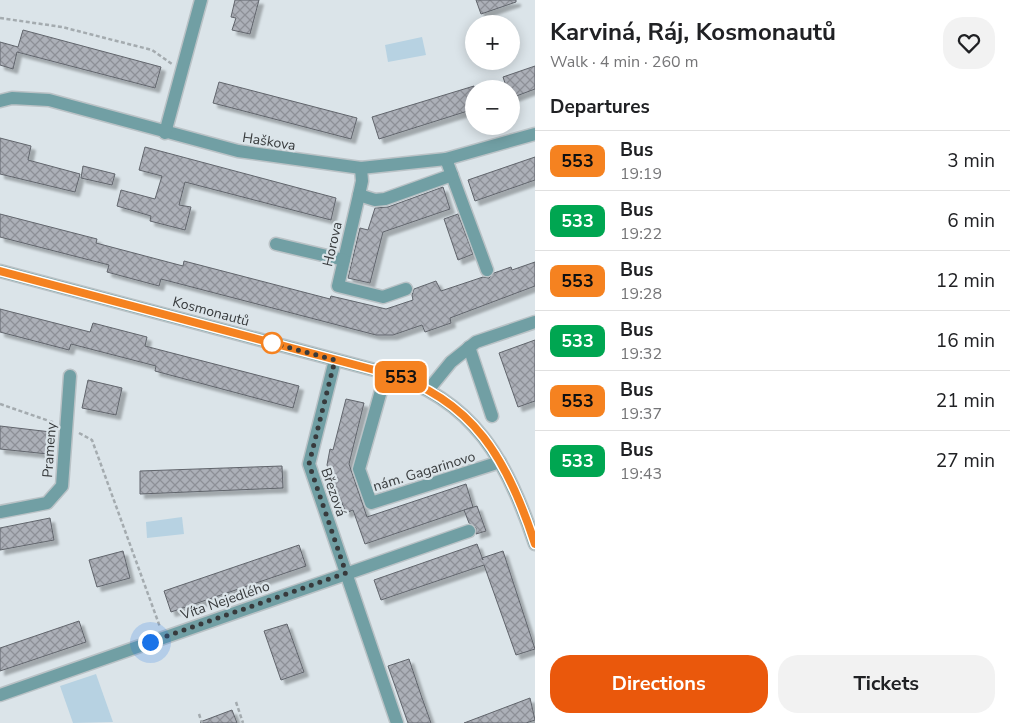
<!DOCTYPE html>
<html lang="en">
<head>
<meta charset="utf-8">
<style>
	:root { --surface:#fff; --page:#f2f2f2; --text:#202124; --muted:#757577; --line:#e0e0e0; --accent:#ea580c }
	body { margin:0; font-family:"Nunito Sans",sans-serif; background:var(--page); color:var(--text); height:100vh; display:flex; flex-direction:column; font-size:19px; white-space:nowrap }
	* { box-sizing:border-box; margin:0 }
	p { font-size:16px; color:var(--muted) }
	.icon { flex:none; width:28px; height:28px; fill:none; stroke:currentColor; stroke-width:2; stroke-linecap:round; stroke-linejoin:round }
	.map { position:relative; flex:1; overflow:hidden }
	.panel { display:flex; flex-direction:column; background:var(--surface); width:475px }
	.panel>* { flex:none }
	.badge { padding:0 10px; border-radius:8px; font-size:18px; line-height:32px }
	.buttons { position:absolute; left:465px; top:15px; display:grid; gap:10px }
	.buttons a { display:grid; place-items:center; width:55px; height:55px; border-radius:50%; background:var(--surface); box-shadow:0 2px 12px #0003; font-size:25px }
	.you { position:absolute; width:25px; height:25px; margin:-12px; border:4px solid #fff; border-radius:50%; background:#1a73e8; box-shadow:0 0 0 8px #1a73e833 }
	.map>.badge { position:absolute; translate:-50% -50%; box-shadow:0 0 0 2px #fff }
	h2 { padding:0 15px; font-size:19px; line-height:45px }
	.round { display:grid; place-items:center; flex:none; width:52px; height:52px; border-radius:20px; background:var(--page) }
	.summary { display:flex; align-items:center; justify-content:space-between; height:85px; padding:0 15px }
	h1 { font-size:24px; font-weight:700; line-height:38px }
	.button { display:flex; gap:10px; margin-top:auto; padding:10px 15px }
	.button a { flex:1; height:58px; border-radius:20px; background:var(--accent); color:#fff; font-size:20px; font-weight:700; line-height:58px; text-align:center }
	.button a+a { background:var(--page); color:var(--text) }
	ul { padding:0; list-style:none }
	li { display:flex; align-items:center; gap:15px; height:60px; padding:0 15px; border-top:1px solid var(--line) }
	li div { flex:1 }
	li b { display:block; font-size:19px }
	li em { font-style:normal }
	li .badge { min-width:55px; font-weight:700; text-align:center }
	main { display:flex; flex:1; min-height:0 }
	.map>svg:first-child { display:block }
</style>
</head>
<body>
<main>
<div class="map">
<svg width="535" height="723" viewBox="0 0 535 723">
	<defs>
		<pattern id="building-cross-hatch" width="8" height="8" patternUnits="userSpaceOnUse" patternTransform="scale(1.25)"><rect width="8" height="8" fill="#acb0b8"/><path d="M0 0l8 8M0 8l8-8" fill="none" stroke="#8d9097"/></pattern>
		<filter id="shadow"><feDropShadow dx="4.5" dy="4.5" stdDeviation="1" flood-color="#0004"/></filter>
	</defs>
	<rect width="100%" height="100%" fill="#dbe4e9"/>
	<g fill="#b7d2e2">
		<path d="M422,37L426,55L388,62L385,45Z"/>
		<path d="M182,517L184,534L147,538L146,522Z"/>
		<path d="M96,674L113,722L73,723L60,686Z"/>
	</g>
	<g fill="url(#building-cross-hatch)" stroke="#61656c" filter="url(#shadow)">
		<path d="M235,0H259L250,34L232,30L236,18L231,17Z"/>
		<path d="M476,0H516V2L481,14Z"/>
		<path d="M23,30L161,67L155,88L17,52L13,69L0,65V42L18,47Z"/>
		<path d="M535,66V89L511,98V89H507L503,77Z"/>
		<path d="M219,82L357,118L351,139L213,103Z"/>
		<path d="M474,86V109L379,139L372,117Z"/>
		<path d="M0,138L31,146L28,160L80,174L75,192L0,174Z"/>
		<path d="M145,147L336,198L331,220L185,182L179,205L191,207L185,230L150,221L151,216L117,206L121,190L155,199L162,176L139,170Z"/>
		<path d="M535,157V180L475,201L468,180Z"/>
		<path d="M83,166L115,174L112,185L81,178Z"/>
		<path d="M443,187L450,209L383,232L370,283L348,278L360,228L368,230L375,208L388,207Z"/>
		<path d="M0,214L97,239L96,243L183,266L184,261L330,299L331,296L386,309L413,300L412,295L414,289L436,281L441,291L483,277L489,278L494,273L511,267L512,270L535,262V286L450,318L451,323L425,332L422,325L393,335H376L161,279L159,286L107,272L109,265L0,237Z"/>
		<path d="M458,214L473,254L458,260L444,219Z"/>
		<path d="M0,309L90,332L93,323L147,337L145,346L299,386L293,408L155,371L156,366L71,344L69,350L0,332Z"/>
		<path d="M535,340V401L518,407L499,353Z"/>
		<path d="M88,380L122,388L116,415L82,408Z"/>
		<path d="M346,399L364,403L349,464L367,517L466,484L473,507L365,544L353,510L346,513L327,465L330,449L333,450Z"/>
		<path d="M0,426L51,432L48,454L0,449Z"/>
		<path d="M282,466L283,488L140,494V471Z"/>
		<path d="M477,506L486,531L476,534V528L469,523L464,510Z"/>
		<path d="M50,518L54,540L0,550V528Z"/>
		<path d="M477,544L483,560L482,558L503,551L535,649L516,655L484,565L381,600L374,580Z"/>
		<path d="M299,545L306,566L171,612L164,591Z"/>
		<path d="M123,551L130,578L97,587L89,560Z"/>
		<path d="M79,621L86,642L0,671V648Z"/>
		<path d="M287,624L304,672L281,680L264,631Z"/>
		<path d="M409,659L421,695L431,723H408L388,666Z"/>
		<path d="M530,698L535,720L526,723H464Z"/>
		<path d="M232,710L237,723H201L200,722Z"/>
	</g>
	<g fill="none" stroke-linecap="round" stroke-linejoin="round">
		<defs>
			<g id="minor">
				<path d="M0,101L12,98L49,100L238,151L361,168L446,159L535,134"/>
				<path d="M165,133L201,0"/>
				<path d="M446,159L487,270"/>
				<path d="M361,168L362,181L359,195L338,286L383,297L406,289"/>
				<path d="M359,195L375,200L385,199L452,175"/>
				<path d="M276,244L344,260"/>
				<path d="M0,271L386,373C474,399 508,462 535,544"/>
				<path d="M469,347L492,416"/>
				<path d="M335,360L309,464L397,723"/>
				<path d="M386,373L359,469L371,503L500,462"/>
				<path d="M429,389L451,362L476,342L535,322"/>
				<path d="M0,512L47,503L62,486L70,376"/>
				<path d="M0,695L469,531"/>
			</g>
		</defs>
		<use href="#minor" stroke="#bac2c6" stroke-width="15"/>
		<g stroke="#a4abaf" stroke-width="2.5" stroke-dasharray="4 2.5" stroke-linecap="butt">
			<path d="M0,18L62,27L152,50L172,64"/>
			<path d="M0,404L55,423"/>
			<path d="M79,433L92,440L160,627"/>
			<path d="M236,702L243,723"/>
			<path d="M199,714L202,723"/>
		</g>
		<use href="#minor" stroke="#719fa4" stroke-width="12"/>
	</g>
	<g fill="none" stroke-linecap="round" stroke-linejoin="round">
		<defs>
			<path id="line" d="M0,271L386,373C474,399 508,461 535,544"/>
		</defs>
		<use href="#line" stroke="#fff" stroke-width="11"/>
		<use href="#line" stroke="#f58220" stroke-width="8"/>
		<path stroke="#373a3c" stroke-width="5" stroke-dasharray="0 9" d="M150,642L346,573L309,464L335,360L272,343"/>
	</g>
	<circle fill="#fff" stroke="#f58220" stroke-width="2.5" cx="272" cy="343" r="10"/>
	<g text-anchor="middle" stroke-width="4.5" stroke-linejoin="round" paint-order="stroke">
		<g font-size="14" fill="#373a3c" stroke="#dbe4e9">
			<text transform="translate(269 141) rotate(9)" y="5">Haškova</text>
			<text transform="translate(332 244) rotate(-77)" y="5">Horova</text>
			<text transform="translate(211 311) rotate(15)" y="5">Kosmonautů</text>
			<text transform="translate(49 450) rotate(-86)" y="5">Prameny</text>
			<text transform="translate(424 471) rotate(-17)" y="5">nám. Gagarinovo</text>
			<text transform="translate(334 492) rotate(71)" y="5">Březová</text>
			<text transform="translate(225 600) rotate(-19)" y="5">Víta Nejedlého</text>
		</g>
	</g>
</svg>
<div class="buttons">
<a>+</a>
<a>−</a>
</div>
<div class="you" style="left:150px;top:642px"></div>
<b class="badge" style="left:401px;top:377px;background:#f58220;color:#111">553</b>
</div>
<section class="panel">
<div class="summary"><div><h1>Karviná, Ráj, Kosmonautů</h1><p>Walk · 4 min · 260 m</p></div><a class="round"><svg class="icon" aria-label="heart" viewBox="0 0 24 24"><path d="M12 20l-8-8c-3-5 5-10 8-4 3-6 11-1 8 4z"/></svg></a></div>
<h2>Departures</h2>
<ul>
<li><span class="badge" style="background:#f58220;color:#111">553</span><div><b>Bus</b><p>19:19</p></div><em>3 min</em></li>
<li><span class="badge" style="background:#00a651;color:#fff">533</span><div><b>Bus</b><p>19:22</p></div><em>6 min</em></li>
<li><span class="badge" style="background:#f58220;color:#111">553</span><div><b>Bus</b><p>19:28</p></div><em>12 min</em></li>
<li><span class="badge" style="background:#00a651;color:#fff">533</span><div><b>Bus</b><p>19:32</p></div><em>16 min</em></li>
<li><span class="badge" style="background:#f58220;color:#111">553</span><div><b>Bus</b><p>19:37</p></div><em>21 min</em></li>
<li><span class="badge" style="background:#00a651;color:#fff">533</span><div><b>Bus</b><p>19:43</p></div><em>27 min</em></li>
</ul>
<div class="button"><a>Directions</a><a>Tickets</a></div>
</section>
</main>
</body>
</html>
